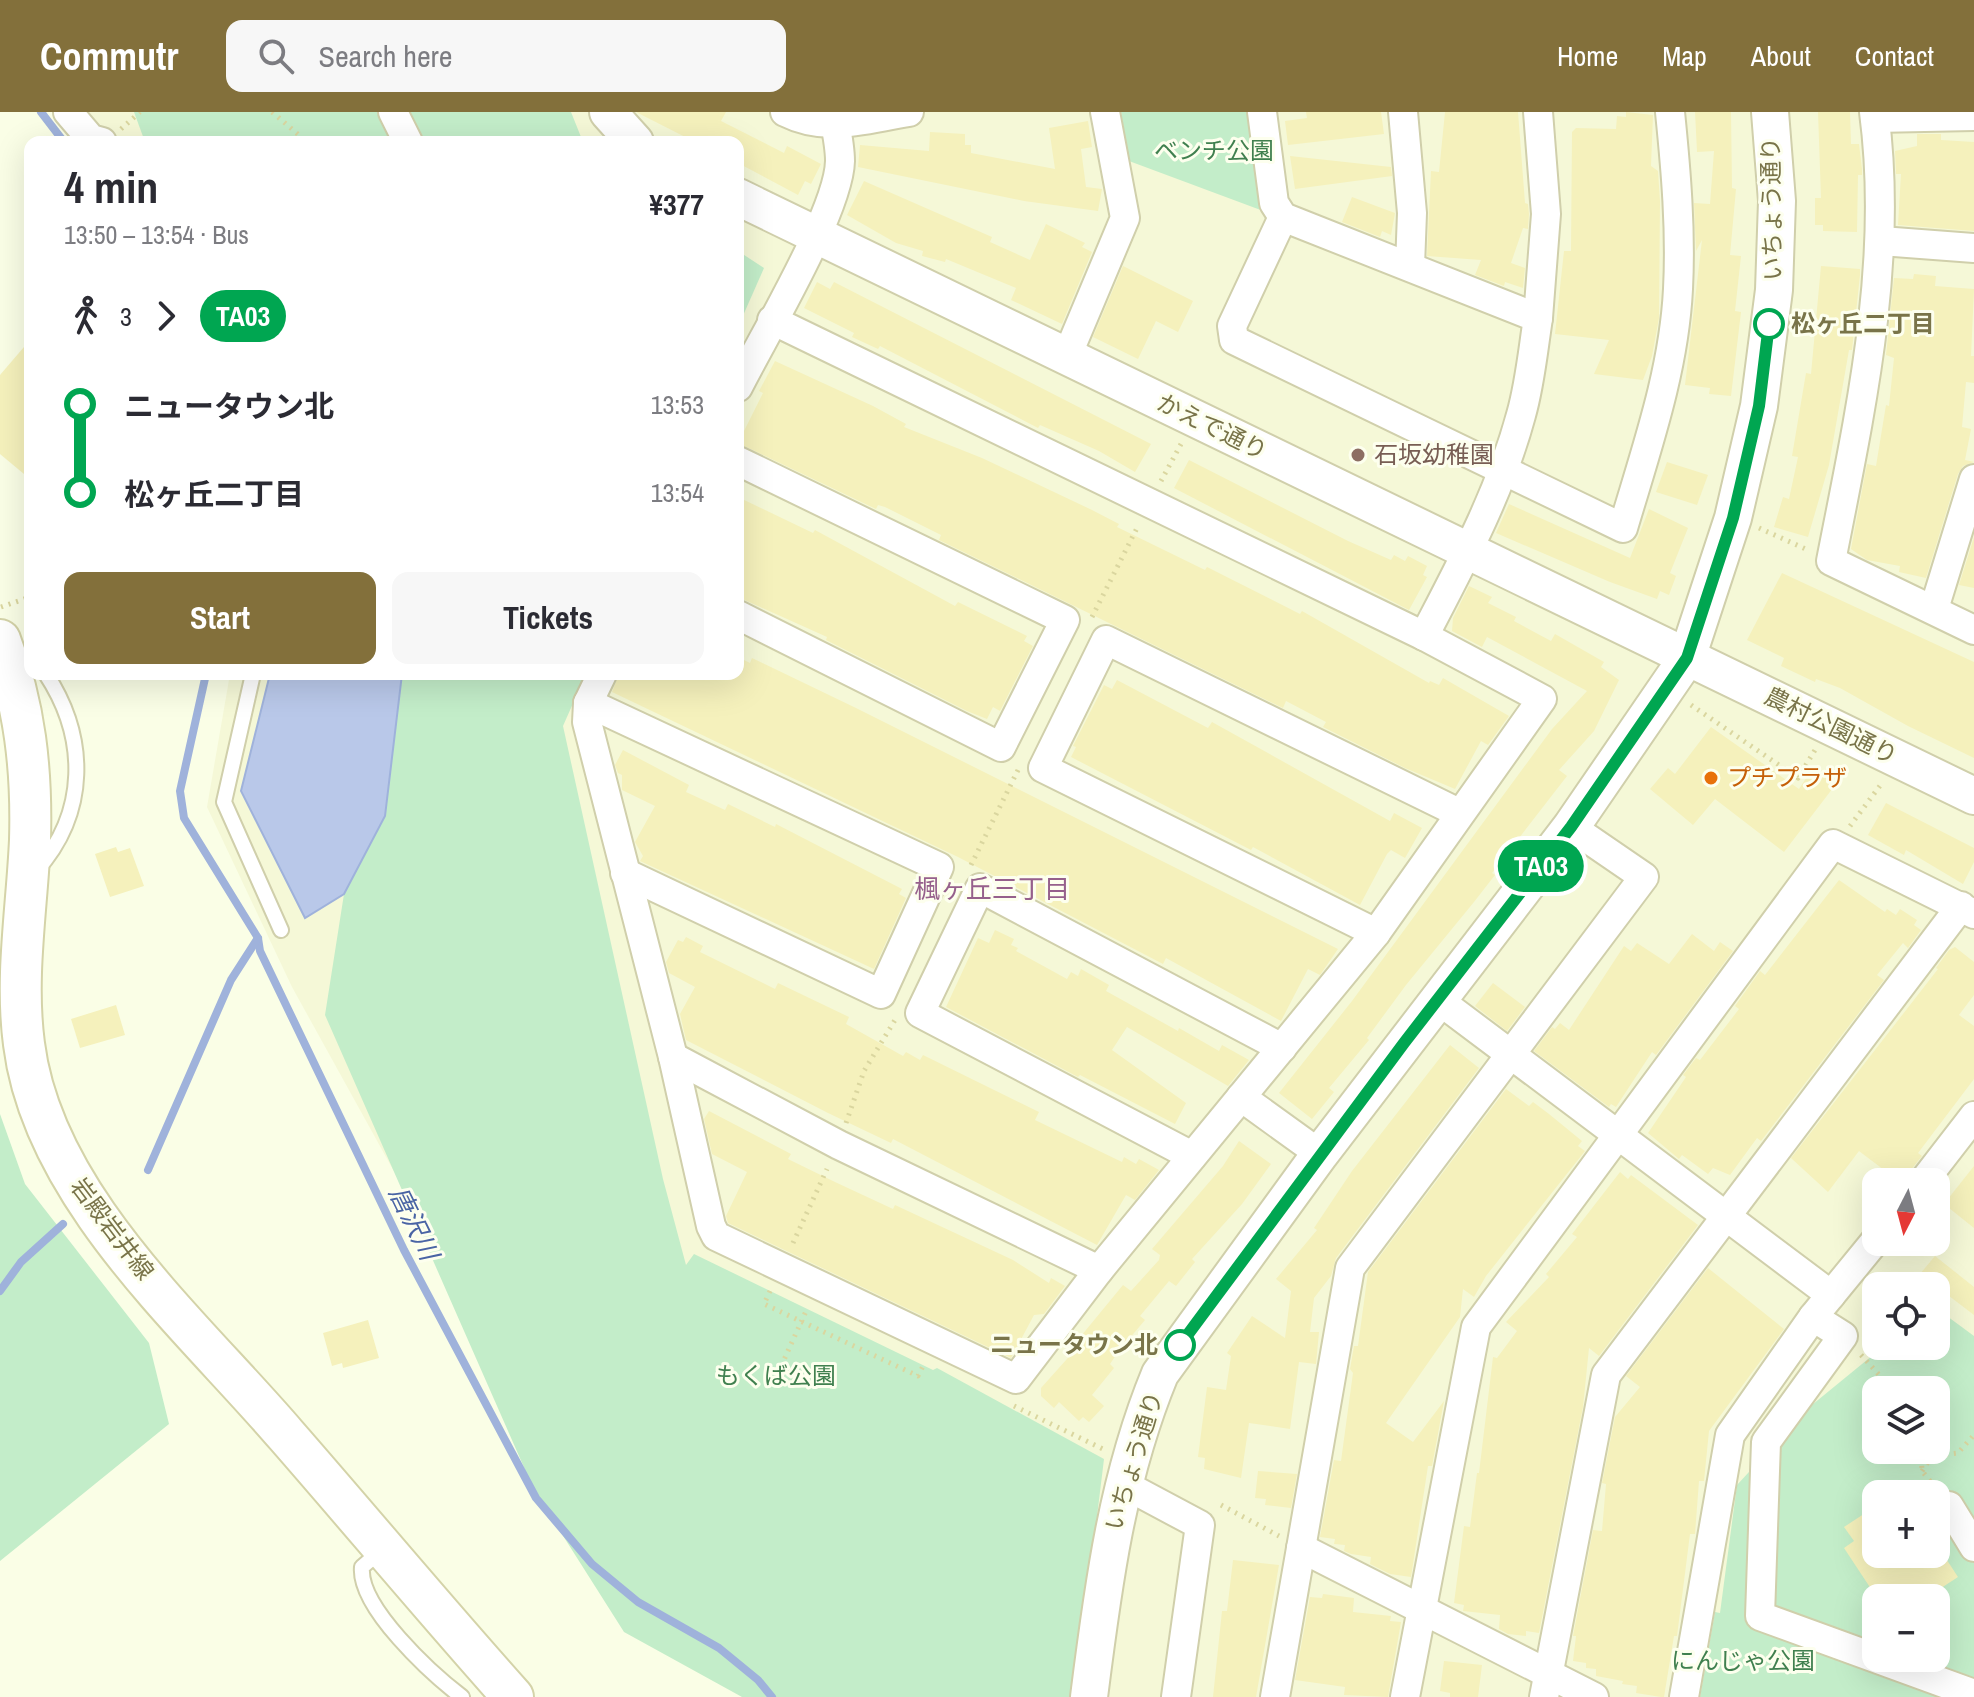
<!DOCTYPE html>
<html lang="en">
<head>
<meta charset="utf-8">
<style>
	:root { --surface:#fff; --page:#f7f7f7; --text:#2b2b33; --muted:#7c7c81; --accent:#83703b }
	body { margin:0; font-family:"Archivo Narrow","Noto Sans JP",sans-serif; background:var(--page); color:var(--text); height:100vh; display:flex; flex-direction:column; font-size:30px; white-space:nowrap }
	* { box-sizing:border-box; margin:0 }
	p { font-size:26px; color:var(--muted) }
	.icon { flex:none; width:44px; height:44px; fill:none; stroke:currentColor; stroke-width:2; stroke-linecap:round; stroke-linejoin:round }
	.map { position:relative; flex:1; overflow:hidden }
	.panel { position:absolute; left:24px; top:24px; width:720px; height:544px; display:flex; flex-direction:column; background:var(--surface); border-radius:16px; box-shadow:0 8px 32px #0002 }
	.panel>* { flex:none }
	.badge { padding:0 16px; border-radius:26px; font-size:28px; line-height:52px }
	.needle { width:52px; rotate:186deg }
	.tools { position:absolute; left:1862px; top:1056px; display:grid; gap:16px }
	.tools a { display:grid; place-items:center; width:88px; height:88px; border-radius:16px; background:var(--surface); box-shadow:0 8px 32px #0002; font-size:40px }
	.map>.badge { position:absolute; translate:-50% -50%; box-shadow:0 0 0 4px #fff }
	.legs { display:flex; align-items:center; gap:12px; height:88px; padding:0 40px; font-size:26px }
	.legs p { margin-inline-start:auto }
	.head { display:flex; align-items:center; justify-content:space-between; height:136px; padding:0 40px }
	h1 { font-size:44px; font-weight:700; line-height:60px }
	.action { display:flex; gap:16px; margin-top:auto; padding:16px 40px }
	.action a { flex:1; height:92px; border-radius:16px; background:var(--accent); color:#fff; font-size:32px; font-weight:700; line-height:92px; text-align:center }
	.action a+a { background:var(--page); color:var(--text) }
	ul { padding:0 40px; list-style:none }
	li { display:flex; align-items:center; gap:28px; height:88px; font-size:30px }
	li i { display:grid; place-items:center; width:12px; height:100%; margin:0 10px; background:currentColor }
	li i::after { content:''; width:20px; height:20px; margin:-10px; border:6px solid; border-radius:50%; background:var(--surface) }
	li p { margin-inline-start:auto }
	li:first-child i { background:linear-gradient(#0000 50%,currentColor 0) }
	li:last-child i { background:linear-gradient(currentColor 50%,#0000 0) }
	header { display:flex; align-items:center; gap:48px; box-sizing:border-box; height:112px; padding:0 40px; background:var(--accent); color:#fff }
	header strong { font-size:38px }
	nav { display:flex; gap:44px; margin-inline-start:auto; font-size:28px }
	.search { width:560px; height:72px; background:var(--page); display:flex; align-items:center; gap:20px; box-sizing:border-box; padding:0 28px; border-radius:16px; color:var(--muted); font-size:30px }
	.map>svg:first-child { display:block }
</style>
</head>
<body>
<header>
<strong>Commutr</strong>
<div class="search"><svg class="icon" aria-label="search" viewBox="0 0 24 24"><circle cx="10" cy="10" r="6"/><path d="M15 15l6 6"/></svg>Search here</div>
<nav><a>Home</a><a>Map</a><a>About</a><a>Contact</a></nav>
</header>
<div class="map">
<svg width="1974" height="1585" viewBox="0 0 1974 1585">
	<rect width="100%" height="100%" fill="#fafee6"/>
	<path fill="#f5f8d7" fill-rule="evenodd" d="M72,0H1974V1585H827L527,1300L292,875L207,695L230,562H738V30H93ZM1876,1070H1936V1130H1876ZM1876,1174H1936V1234H1876ZM1876,1278H1936V1338H1876ZM1876,1382H1936V1442H1876ZM1876,1486H1936V1546H1876Z"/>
	<g fill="#c3edc9" fill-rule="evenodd">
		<path d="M134,0H571L583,30H145Z"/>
		<path d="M1121,0H1250L1266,100L1129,49Z"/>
		<path d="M738,139L764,156L738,215Z"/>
		<path d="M402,562H586L563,614L663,1067L686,1153L694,1142L933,1258L937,1256L1104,1347L1075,1585H742L624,1520L534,1378L325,903L344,782L385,704Z"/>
		<path d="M0,1002L25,1072L149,1231L169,1312L0,1449Z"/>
		<path d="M1936,1196L1974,1224V1585H1700L1715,1500L1720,1501L1737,1373L1807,1297L1873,1243L1869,1238L1876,1229V1234H1936ZM1876,1278H1936V1338H1876ZM1876,1382H1936V1442H1876ZM1876,1486H1936V1546H1876Z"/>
	</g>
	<path fill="#b9c8e9" stroke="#9fb2db" stroke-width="2" d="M270,562H402L385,704L344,782L305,806L241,679Z"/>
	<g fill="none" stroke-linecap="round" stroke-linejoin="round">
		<g stroke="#9fb2db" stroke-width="8">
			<path d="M41,0L64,30"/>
			<path d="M206,562L180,679L184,706L258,826L260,839L404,1138L536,1386L592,1452L638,1490L719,1536L758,1568L772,1585"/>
			<path d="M148,1058L231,868L258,826"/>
			<path d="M0,1179L21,1150L63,1112"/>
		</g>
	</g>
	<g fill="#f5f1bc">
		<path d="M636,0H726L721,9L784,41L787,34L821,52L811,72L805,69L798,83L738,51V30H695Z"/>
		<path d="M1306,0H1381L1384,22L1288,33L1285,9L1307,6Z"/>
		<path d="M1445,0H1518L1525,91L1528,92L1529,102L1528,117L1523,116L1511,151L1525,156L1523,176L1505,170L1504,174L1475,163L1481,148L1427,144L1431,59L1439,60Z"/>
		<path d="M1626,0L1653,3L1651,54L1658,59L1660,89L1659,206L1652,244L1643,268L1594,262L1609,228L1555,222L1564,139H1571L1572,20L1576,16L1616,17L1617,4L1626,5Z"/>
		<path d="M1695,0H1731L1732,76L1736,77L1730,143L1741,144L1735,199L1741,200L1731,284L1709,282L1710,276L1685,273L1702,128L1696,139L1694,91L1710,92L1714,39L1697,40Z"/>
		<path d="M1818,0H1850L1851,32H1859L1862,57V63H1858L1857,120L1823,119V113H1815V86H1821Z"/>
		<path d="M1088,9L1092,35L1081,37L1086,75L1102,77L1098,99L1024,89L858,55L860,33L929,39L930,20L965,22V33H971V41L1055,57L1049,16Z"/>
		<path d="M1917,22H1941V28L1974,30V119L1898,113L1901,62H1896L1895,39L1917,34Z"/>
		<path d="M1290,44L1391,55L1392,64L1295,77Z"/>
		<path d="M864,69L992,125L990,130L1030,148L1046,112L1085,131L1082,135L1092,140L1062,212L1011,188L1016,176L946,147L945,150L922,144L923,139L896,131L847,103Z"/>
		<path d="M1352,85L1395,101L1391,123L1382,119L1380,125L1342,110Z"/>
		<path d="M1123,154L1193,189L1178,220L1156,209L1138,247L1093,225Z"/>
		<path d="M1821,154L1860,157V163L1852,238H1849L1829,353L1808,425L1774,415L1783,385L1789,387L1798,345L1792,344L1806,261L1811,262Z"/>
		<path d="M1914,162L1936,164L1935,174L1974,177L1971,244H1974V271L1966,270L1962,315L1971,317L1965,348L1974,350L1963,354L1958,362L1926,466L1899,460L1900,454L1867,448L1851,437L1867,352L1876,354L1886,293L1889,294L1894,246L1886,243L1894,166L1913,167Z"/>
		<path d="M817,170L830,177L834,170L1151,332L1135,360L1099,339L1040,313L1038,316L880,234L878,237L852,225L854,221L804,196Z"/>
		<path d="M30,228V367L0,342V263Z"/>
		<path d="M775,249L873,294L906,312L904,315L982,346L1092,398L1119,412L1117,415L1205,458L1207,455L1300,502L1302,499L1429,571L1430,569L1439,573L1443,566L1509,604L1488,633L1481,629L1455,677L1405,656L1323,615L1326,610L1286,589L1283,596L939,428L941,423L885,395L878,393L876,397L738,331L763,281L759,279Z"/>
		<path d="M1189,348L1348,429L1391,448L1394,443L1405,449L1408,444L1427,454L1423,463L1427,465L1409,498L1174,376Z"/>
		<path d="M1667,350L1708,363L1697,393L1656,380Z"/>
		<path d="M738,385L813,421L815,418L955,494L958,490L1027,524L1024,529L1033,534L1000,599L993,595L987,607L967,599L826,528L827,525L738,485Z"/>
		<path d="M1509,392L1630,446L1649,397L1688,416L1670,461L1676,464L1669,483L1660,479L1657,487L1610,470L1496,421Z"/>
		<path d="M1974,425V476L1959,473Z"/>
		<path d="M1782,461L1974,550V646L1908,614L1840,576L1816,567L1815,570L1781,554L1784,546L1747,528Z"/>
		<path d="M1469,474L1492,485L1488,491L1516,505L1514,509L1551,529L1555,522L1604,550L1601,555L1619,568L1594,619L1559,658L1567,664L1492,761L1495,763L1474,790L1406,873L1367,926L1369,928L1329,976L1334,980L1312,1007L1279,981L1352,889L1552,617L1587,579L1487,525L1482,535L1452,519L1453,506Z"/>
		<path d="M738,545L750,551L752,546L856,596L1338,837L1320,863L1308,857L1281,909L1166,846L1163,852L958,745L612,580L619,562H738Z"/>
		<path d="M1117,568L1208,616L1212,610L1390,709L1394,701L1422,716L1405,746L1391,738L1387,742L1360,793L1253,735L1251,738L1071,645L1076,635L1073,634L1104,573L1112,577Z"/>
		<path d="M1711,615L1799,677L1812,657L1836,672L1784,740L1715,687L1693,713L1650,677L1668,656L1675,662Z"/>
		<path d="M623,638L689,673L686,680L725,698L728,692L775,715L776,712L902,777L899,782L906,786L874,857L640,749L643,744L635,730L655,694L622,678V663L618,661L615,653Z"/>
		<path d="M1886,691L1974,736V750L1963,772L1906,738L1904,743L1868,723Z"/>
		<path d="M116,735L118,740L130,736L144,774L110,785L95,742Z"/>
		<path d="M1839,768L1885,800L1887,797L1896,803L1900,797L1917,808L1914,813L1921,818L1908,836L1903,831L1877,863L1884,868L1761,1029L1757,1026L1730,1063L1713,1056L1708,1062L1682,1043L1679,1047L1648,1021L1686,965L1683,963L1696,946L1700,948L1739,897L1735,894L1760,859L1765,863Z"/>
		<path d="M995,818L1014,827L1011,833L1018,836L1016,839L1067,867L1071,860L1078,864L1081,857L1109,873L1106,879L1178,919L1179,916L1219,939L1222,933L1249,948L1228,974L1127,915L1112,938L1186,991L1175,1012L1080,963L1078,965L946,895L978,826L989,831Z"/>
		<path d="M1692,822L1714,839L1720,830L1733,839L1656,943L1652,940L1616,995L1611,992L1609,995L1534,939L1552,915L1555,917L1560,911L1569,918L1624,834L1631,839L1637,831L1669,852Z"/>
		<path d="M686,825L703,834L700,840L775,877L778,871L849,905L846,912L903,944L906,940L920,948L923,943L1039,1000L1035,1008L1122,1050L1124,1045L1136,1052L1139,1047L1159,1058L1135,1088L1126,1083L1097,1133L893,1027L891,1031L828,1001L686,928L680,902L695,875L669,861L666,850L678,828L683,830Z"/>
		<path d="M1955,835L1974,850V883L1959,903L1974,914V967L1918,1041L1922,1044L1905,1065L1893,1056L1888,1061L1859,1039L1828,1080L1791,1046L1938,857L1936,856L1949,838Z"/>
		<path d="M1493,871L1525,895L1507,919L1475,894Z"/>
		<path d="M116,893L125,923L80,936L71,907Z"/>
		<path d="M1450,933L1479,956L1336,1146L1331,1164L1314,1186L1310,1220H1319L1316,1252L1299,1250L1290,1317L1249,1311L1241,1366L1204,1357L1205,1346L1198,1345L1207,1275L1226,1278L1231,1244L1227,1241L1252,1204L1285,1226L1291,1179L1276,1167L1317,1118L1314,1116L1352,1059Z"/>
		<path d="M1506,977L1529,994L1533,990L1549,1002L1582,1029L1578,1034L1585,1039L1486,1164L1474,1185L1463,1177L1460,1205L1386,1311L1413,1330L1444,1289L1432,1354H1428L1411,1465L1390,1462L1370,1452L1371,1445L1351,1442L1344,1439L1345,1433L1334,1432L1335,1427L1320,1425L1334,1348L1341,1349L1353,1261L1350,1257L1354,1234H1358L1368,1160Z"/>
		<path d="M709,999L791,1042L788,1047L835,1070L893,1097L895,1093L1013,1148L1049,1171L1051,1166L1065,1174L1044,1202L1034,1203L1011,1246L728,1111L726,1104L747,1060L712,1042L704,1007Z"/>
		<path d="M1239,1029L1271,1052L1242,1092L1192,1147L1195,1150L1176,1174L1169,1169L1140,1204L1145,1208L1118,1240L1110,1252L1114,1256L1092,1283L1104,1294L1089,1310L1083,1305L1079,1309L1059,1290L1054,1296L1041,1284V1276L1075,1238L1072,1235L1123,1173L1131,1179L1159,1148L1160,1143L1152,1137L1223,1054Z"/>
		<path d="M1974,1054V1116L1944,1092Z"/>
		<path d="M1620,1060L1628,1067L1631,1063L1698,1113L1599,1244L1589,1236L1583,1295L1539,1521L1526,1519V1524L1508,1522L1499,1517L1500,1503L1463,1499L1464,1493L1454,1491L1464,1414L1470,1415L1477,1361H1479L1493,1245L1497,1246L1517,1219L1506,1210L1549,1165L1546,1162L1577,1125L1572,1122Z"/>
		<path d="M1935,1144L1974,1175V1203L1936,1174H1910Z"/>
		<path d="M1708,1156L1784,1217L1709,1319L1704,1369H1699L1695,1422H1690L1677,1524H1674L1664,1585H1661L1636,1581L1637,1574L1622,1572L1623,1569L1596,1564V1557L1586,1556V1551L1573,1549L1576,1524H1573L1593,1418L1602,1419L1606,1372L1602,1371L1615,1305L1640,1275L1626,1264Z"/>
		<path d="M368,1208L379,1246L343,1256L342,1251L332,1254L323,1221Z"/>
		<path d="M1258,1359L1297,1362L1291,1396L1265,1393L1266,1387L1255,1386Z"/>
		<path d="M1876,1394V1442H1943L1958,1465L1926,1486H1877L1844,1436L1854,1429L1844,1415Z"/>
		<path d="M1233,1448L1279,1453L1256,1585H1213L1222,1499H1227Z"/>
		<path d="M1323,1482L1354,1486L1353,1500L1391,1504L1390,1509L1401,1510L1388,1585L1344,1583L1345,1575L1295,1568L1310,1485L1322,1486Z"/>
		<path d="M1444,1549L1482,1553L1478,1585H1450V1581L1440,1579Z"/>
	</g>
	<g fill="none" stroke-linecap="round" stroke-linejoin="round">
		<defs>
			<g id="service">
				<path d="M253,562L224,690L281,818"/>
				<path d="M36,759C88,701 88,626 46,562"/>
				<path d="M383,1437L362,1455C358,1495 432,1562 462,1585"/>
			</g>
			<g id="minor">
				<path d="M68,0L91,27L102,30"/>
				<path d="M393,0L408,30"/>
				<path d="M785,0C827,21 864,7 909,0"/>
				<path d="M1262,0L1274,91L1283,105L1538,206C1533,238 1530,272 1521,303C1500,381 1461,453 1424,524"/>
				<path d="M1403,0L1412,101L1410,154"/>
				<path d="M1538,0L1546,102L1538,206"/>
				<path d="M1874,0C1894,151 1860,301 1831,449L1974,518"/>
				<path d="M1875,6L1974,4"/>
				<path d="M1283,105L1232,214L1234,228L1623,416C1646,338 1674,259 1678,177C1681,118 1676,59 1670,0"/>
				<path d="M1881,129L1974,136"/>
				<path d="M1067,244L1125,106L1105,0"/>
				<path d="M738,275C763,225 839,99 840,49C840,33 836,16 833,0"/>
				<path d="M738,349L1065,508L1001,635L738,503"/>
				<path d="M1934,497L1974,367"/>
				<path d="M602,562L588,591L587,610L673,945L711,1114L716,1124L1016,1267L1099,1158L1376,821L1542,587L1424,524L772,208"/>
				<path d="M588,591L939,755L881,882L625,761"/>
				<path d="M1376,821L1043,656L1106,528L1459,701"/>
				<path d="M1437,887L1831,1183"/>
				<path d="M673,945L839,1033L1099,1158"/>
				<path d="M1241,985L1320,1042"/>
				<path d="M1192,1044L920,901L980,776L1282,936"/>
				<path d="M1923,1070L1974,1004"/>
				<path d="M1813,1205L1843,1224L1766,1330L1760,1504L1974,1582"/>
				<path d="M1125,1373L1200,1413L1176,1585"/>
				<path d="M1949,1394L1974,1435"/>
				<path d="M1301,1436L1594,1585"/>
				<path d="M1275,1585L1350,1156L1644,765L1571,715"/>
				<path d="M1405,1585L1476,1215L1833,732L1974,802"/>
				<path d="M1544,1585L1606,1263L1961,794"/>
				<path d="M1684,1585L1730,1323L1813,1205L1876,1128"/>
			</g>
			<g id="tertiary">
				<path d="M608,0L635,30"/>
				<path d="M738,85L1974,684"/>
				<path d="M1089,1585C1103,1474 1117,1366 1160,1262L1320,1042L1571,715L1687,546L1733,406L1759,294L1774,178L1777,89L1770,0"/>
			</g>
			<path id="secondary" d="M0,528C25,593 32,658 30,728C27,796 15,864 24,932C43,1085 190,1211 286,1323C362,1410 436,1499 513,1585"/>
		</defs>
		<use href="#service" stroke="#d0cfab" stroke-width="18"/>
		<use href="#minor" stroke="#d0cfab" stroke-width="32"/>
		<use href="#tertiary" stroke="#d0cfab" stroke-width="40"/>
		<use href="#secondary" stroke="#d4d3a8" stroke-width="44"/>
		<g stroke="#dad69f" stroke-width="5" stroke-dasharray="2 6" stroke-linecap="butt">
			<path d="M272,0L307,30"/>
			<path d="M121,17L140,0"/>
			<path d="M1161,369L1181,332"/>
			<path d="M1759,416L1808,438"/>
			<path d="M1,495L30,485"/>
			<path d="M1092,505L1138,414"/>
			<path d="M1691,593L1798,666L1815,638"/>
			<path d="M1850,714L1882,671"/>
			<path d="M971,753L1018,658"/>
			<path d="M846,1011L864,959L895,908"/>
			<path d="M793,1131L827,1057"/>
			<path d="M770,1179L764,1192L918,1264L925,1250"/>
			<path d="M1861,1243L1893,1278"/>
			<path d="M778,1261L807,1197"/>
			<path d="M1014,1294L1103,1337"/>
			<path d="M1921,1338L1922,1359L1934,1374"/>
			<path d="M1922,1359L1932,1344L1958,1341L1974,1323"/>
			<path d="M1221,1393L1279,1424"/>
		</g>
		<use href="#service" stroke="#fff" stroke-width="14"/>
		<use href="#minor" stroke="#fff" stroke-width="28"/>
		<use href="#tertiary" stroke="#fff" stroke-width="36"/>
		<use href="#secondary" stroke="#fff" stroke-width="40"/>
	</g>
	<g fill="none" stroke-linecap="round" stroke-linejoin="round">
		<defs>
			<path id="line-1" d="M1180,1233L1404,931L1571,715L1687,546L1733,406L1759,294L1769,212"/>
		</defs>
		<use href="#line-1" stroke="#fff" stroke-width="18"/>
		<use href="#line-1" stroke="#00a651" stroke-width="12"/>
	</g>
	<g fill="#fff" stroke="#00a651" stroke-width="4">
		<circle cx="1769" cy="212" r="14"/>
		<circle cx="1180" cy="1233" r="14"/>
	</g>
	<circle fill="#8d6e63" stroke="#fdffee" stroke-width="3" cx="1358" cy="343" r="8"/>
	<circle fill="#e8710a" stroke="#fdffee" stroke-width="3" cx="1711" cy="666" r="8"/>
	<g text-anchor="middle" stroke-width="6" stroke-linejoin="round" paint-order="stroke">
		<g font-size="24" fill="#40804f" stroke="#fdffee">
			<text x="1214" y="47">ベンチ公園</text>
			<text x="776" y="1272">もくば公園</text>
			<text x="1743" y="1557">にんじゃ公園</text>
		</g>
		<g font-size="24" fill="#797449" stroke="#fdffee">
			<text transform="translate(1772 97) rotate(-91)" y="8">いちょう通り</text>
			<text transform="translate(1212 315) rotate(26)" y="8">かえで通り</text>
			<text transform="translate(1831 614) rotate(26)" y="8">農村公園通り</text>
			<text transform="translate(112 1117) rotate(53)" y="8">岩殿岩井線</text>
			<text transform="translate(1134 1349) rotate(-73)" y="8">いちょう通り</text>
		</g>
		<g font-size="24" font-weight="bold" fill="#797449" stroke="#fdffee" text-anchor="start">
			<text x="1791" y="220">松ヶ丘二丁目</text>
			<text x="1158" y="1241" text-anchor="end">ニュータウン北</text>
		</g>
		<g font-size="24" fill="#785e54" stroke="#fdffee" text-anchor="start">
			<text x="1374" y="351">石坂幼稚園</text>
		</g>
		<g font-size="24" fill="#c56008" stroke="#fdffee" text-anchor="start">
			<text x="1727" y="674">プチプラザ</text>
		</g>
		<g font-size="26" fill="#96608c" stroke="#fdffee">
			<text x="992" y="786">楓ヶ丘三丁目</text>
		</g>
		<g font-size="26" font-style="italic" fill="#4964a4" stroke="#fdffee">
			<text transform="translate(414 1111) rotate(64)" y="9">唐沢川</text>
		</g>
	</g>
</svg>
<div class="tools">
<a><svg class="needle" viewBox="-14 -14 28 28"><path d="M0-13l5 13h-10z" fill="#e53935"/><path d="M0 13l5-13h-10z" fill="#7c7c81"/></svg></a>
<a><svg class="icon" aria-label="locate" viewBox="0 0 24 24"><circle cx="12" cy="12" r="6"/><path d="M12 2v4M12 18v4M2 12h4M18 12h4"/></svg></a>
<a><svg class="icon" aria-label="layers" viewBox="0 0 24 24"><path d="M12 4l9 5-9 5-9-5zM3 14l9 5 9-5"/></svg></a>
<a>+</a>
<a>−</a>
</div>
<b class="badge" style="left:1541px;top:754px;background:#00a651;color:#fff">TA03</b>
<section class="panel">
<div class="head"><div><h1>4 min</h1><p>13:50 – 13:54 · Bus</p></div><b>¥377</b></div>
<div class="legs"><svg class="icon" aria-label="walk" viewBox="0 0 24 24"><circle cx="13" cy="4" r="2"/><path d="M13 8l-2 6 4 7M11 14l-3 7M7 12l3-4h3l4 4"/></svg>3<svg class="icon" aria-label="forward" viewBox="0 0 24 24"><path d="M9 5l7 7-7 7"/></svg><b class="badge" style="background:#00a651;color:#fff">TA03</b></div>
<ul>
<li><i style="color:#00a651"></i><b>ニュータウン北</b><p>13:53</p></li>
<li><i style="color:#00a651"></i><b>松ヶ丘二丁目</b><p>13:54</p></li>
</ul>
<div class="action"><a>Start</a><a>Tickets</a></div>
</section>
</div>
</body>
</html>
